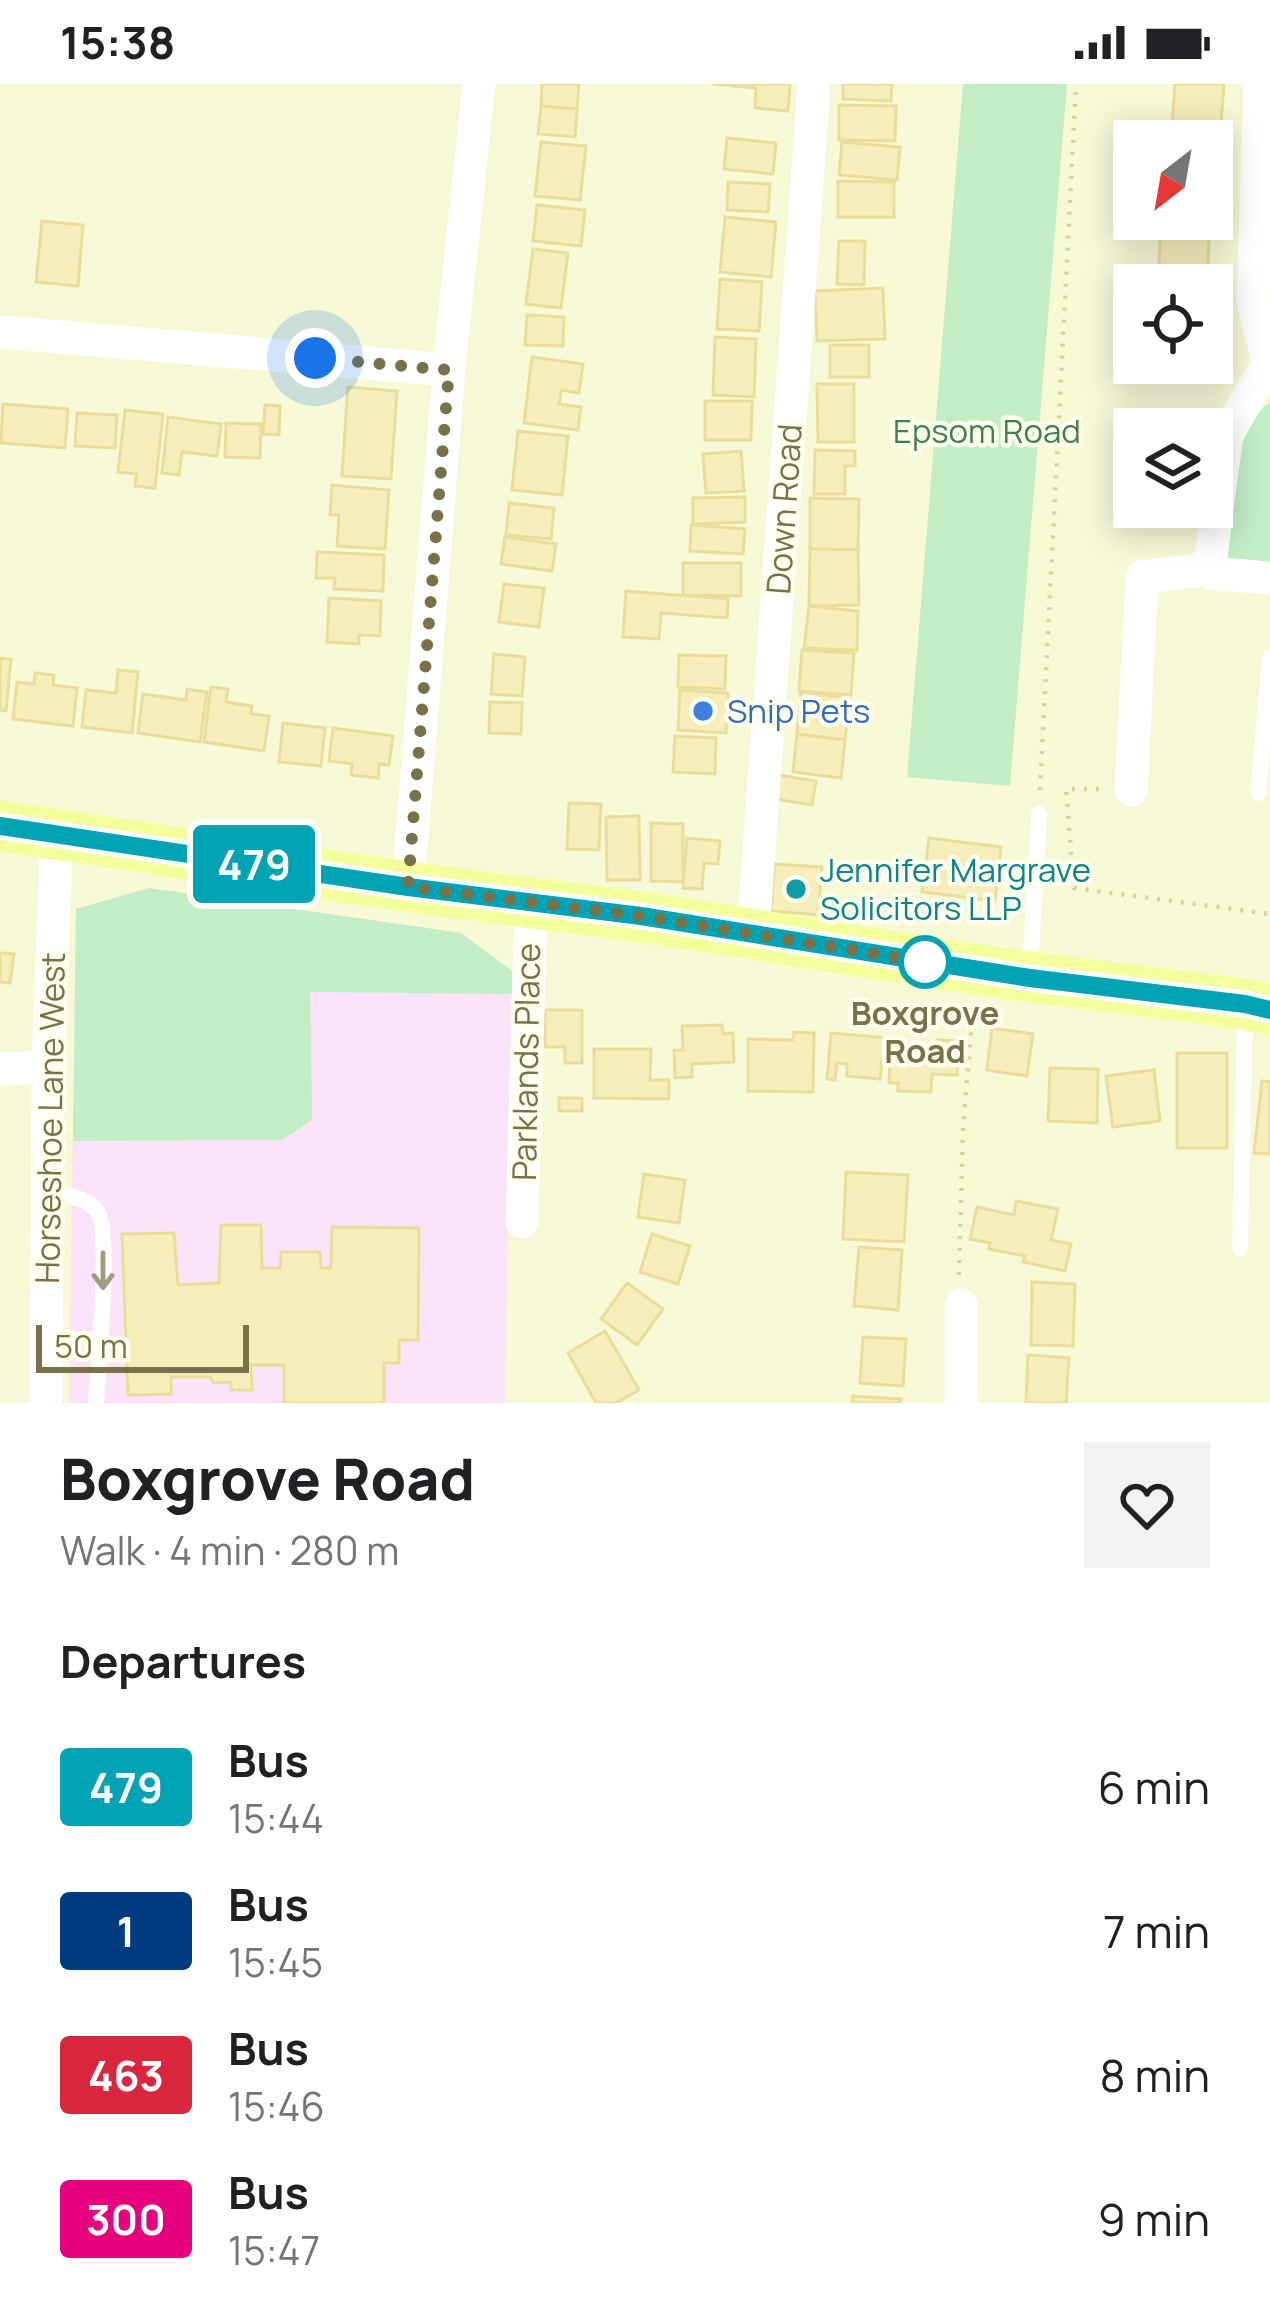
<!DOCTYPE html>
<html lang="en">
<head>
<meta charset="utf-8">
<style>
	:root { --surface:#fff; --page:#f2f2f2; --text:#202124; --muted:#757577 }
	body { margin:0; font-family:Manrope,sans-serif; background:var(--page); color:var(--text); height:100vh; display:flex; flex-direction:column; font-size:45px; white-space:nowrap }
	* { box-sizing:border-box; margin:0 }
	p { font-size:39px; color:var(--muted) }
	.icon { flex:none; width:66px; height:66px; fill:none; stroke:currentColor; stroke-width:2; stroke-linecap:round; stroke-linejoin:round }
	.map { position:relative; height:1319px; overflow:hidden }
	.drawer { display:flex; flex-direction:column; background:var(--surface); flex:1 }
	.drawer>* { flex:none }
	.badge { padding:0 24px; border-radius:9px; font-size:42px; line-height:78px }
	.needle { width:78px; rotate:211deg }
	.tools { position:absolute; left:1113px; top:36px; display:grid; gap:24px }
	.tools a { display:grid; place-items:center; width:120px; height:120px; border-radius:0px; background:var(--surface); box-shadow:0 6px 30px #0003; font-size:60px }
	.scale { position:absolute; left:36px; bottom:30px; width:213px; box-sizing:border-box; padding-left:12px; border:6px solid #797148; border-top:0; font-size:33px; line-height:42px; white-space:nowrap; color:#797148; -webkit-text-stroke:9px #feffed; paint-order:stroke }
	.you { position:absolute; width:60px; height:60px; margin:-30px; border:9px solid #fff; border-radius:50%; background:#1a73e8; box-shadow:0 0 0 18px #1a73e833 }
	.map>.badge { position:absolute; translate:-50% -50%; box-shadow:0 0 0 6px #fff }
	h2 { padding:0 60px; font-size:45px; line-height:108px }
	.round { display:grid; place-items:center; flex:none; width:126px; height:126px; border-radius:0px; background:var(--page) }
	.overview { display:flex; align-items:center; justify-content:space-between; height:204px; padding:0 60px }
	h1 { font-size:57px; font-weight:800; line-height:90px }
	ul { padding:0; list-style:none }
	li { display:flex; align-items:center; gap:36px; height:144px; padding:0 60px }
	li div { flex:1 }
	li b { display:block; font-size:45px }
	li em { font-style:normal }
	li .badge { min-width:132px; font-weight:700; text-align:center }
	.status { display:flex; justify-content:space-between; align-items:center; height:84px; padding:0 60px; background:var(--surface); direction:ltr }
	.status svg { height:33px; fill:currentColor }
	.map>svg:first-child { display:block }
</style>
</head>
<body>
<div class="status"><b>15:38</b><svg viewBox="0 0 49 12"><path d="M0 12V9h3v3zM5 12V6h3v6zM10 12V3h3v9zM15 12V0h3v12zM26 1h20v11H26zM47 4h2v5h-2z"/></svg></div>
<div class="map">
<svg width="1270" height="1319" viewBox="0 0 1270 1319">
	<rect width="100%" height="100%" fill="#fcfee5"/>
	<path fill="#f7f8d6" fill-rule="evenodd" d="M0,0H1270V1319H0ZM1134,57H1212V135H1134ZM1134,201H1212V279H1134ZM1134,345H1212V423H1134Z"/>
	<path fill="#fae2f8" d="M149,804L461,849L512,887L505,1319H69L76,825Z"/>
	<g fill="#c2edc5">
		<path d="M963,0H1067L1010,702L907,693Z"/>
		<path d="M1270,318V484L1225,479L1246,339Z"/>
		<path d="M149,804L461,849L512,887V910L310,908L312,1036L282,1056L73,1057L76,825Z"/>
	</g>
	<g fill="#f5eebb" stroke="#e9dd9a" stroke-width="3">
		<path d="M542,0H579L577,25L541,22Z"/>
		<path d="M712,0H790L788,27L755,24L756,4Z"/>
		<path d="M843,0H892L891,17L843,15Z"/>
		<path d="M1175,0H1224L1215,121H1212V57H1171Z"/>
		<path d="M839,21L896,22L895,57L839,56Z"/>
		<path d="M541,22L577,25L575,53L538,50Z"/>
		<path d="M727,54L776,59L773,90L724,85Z"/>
		<path d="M541,58L586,62L580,116L535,112Z"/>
		<path d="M842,58L900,63L897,96L839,91Z"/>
		<path d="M838,97L894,98V133H838Z"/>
		<path d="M728,98L770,100L768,128L727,126Z"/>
		<path d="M537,121L585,126L581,162L533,157Z"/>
		<path d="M725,133L776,138L771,193L720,188Z"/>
		<path d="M1161,135H1210L1207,201H1158Z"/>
		<path d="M42,137L83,141L78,202L36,198Z"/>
		<path d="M839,157H865L864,201L837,200Z"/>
		<path d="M533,165L568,169L561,224L526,220Z"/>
		<path d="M720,195L762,198L759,247L717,245Z"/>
		<path d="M883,204L885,255L817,257L815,207Z"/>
		<path d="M527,231L564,233L563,262L525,261Z"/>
		<path d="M715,253L756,255L754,313L713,311Z"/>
		<rect x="830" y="261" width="39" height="32"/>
		<path d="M532,273L583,280L579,309L561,306L559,320L581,323L578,346L524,339Z"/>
		<path d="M1154,279H1203L1202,299L1153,296Z"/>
		<path d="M817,300H854V358H818Z"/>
		<path d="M348,303L397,307L391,395L342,392Z"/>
		<path d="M705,317H752L751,356H705Z"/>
		<path d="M3,320L68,325L65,364L1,359Z"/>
		<path d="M265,321L280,322L279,351L263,350Z"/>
		<path d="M125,326L163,330L155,404L135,402L136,390L118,388Z"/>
		<path d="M77,329L117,331L115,364L75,362Z"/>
		<path d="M168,333L221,340L217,372L182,368L179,391L162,389Z"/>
		<path d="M226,339L261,340L260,374L225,373Z"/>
		<path d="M518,347L568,352L562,411L512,406Z"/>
		<path d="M815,366L855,367V382H845V410H814Z"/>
		<path d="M741,367L744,407L706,409L703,370Z"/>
		<path d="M332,401L389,406L385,465L337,462L339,431H330Z"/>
		<path d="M745,413V438L693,440V414Z"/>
		<path d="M810,414L859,415L858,466L810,465Z"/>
		<path d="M509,419L554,424L551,455L506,451Z"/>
		<path d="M1160,423H1208L1206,440L1159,435Z"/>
		<path d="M691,441L745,445L743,470L690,467Z"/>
		<path d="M505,453L556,460L552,487L501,480Z"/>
		<path d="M810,465L858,466L859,521L809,522Z"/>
		<path d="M317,468L384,471L383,507L334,505L335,494H316Z"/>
		<path d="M683,479H741V512L683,511Z"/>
		<path d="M504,500L544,504L539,543L499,538Z"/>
		<path d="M626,507L728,515L727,534L661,529L659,555L623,553Z"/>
		<path d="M329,514L381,517L380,552L359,551V560L327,558Z"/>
		<path d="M809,522L858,527L857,566L804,564Z"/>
		<path d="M802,566L854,569L851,611L799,607Z"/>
		<path d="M494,570L525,573L522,612L491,610Z"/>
		<path d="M679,571L726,572L725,605L678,603Z"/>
		<path d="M0,574L11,575L6,627L0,626Z"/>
		<path d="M118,586L138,588L132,649L82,643L86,606L116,609Z"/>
		<path d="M35,589L54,591L53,601L77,604L73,642L13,635L17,598L34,600Z"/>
		<path d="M211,603L228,605L226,618L252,622L251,630L269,632L264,667L204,658Z"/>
		<path d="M187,605L207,608L200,658L138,649L143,610L186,616Z"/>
		<path d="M680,606L728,609L726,649L678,646Z"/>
		<path d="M801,608L850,614L845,656L797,650Z"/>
		<path d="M490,618L522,619L521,650L489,649Z"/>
		<path d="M283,639L325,644L321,682L279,678Z"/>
		<path d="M333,644L393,652L389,681L379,680L378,694L351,691L352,680L329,677Z"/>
		<path d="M797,650L845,656L841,694L793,688Z"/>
		<path d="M675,652L716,654L715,690L673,688Z"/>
		<path d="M778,691L816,697L812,721L775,715Z"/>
		<path d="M569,719L601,720L599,766L567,765Z"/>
		<path d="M639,732L640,796H607L606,733Z"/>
		<path d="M651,739L683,740V798L651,797Z"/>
		<path d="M687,754L720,757L718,780L704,779L702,805L683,804Z"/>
		<path d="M929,754L1001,763L995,817L922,808Z"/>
		<path d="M775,780L822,783L818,831L771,827Z"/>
		<path d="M0,869L14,870L10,899L0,898Z"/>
		<path d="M545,926H582V979H565V963H545Z"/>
		<path d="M722,941L723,950L733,949L734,978L692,980V993L675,994L674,966H683L682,942Z"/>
		<path d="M992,944L1033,950L1027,992L987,986Z"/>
		<path d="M794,948L814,949L813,1008L748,1007V955L793,956Z"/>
		<path d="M831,949L890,954L888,976H882L880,995L847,992V980L837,979L835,996L827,995Z"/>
		<path d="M937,956L959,957L957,991L932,990L931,1008L898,1007V999H889L891,962L937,964Z"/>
		<path d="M594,965H651L650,996H669V1015L594,1014Z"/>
		<rect x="1177" y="969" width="50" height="95"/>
		<path d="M1050,984L1098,985L1097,1039L1048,1037Z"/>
		<path d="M1154,986L1160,1037L1113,1043L1106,992Z"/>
		<path d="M1262,997L1270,998V1070L1254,1069Z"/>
		<rect x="559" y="1014" width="23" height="13"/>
		<path d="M846,1088L908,1091L904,1158L843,1155Z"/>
		<path d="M644,1090L685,1096L679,1139L638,1133Z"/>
		<path d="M1016,1117L1058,1125L1051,1156L1071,1160L1065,1187L1023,1178L1025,1172L989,1165L990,1159L970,1155L977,1123L1014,1131Z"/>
		<path d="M221,1141H261L262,1184H280L281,1168H320L321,1184H331L332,1143L419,1144L418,1256H399V1279H384V1319H284V1281H251L252,1306H231V1298L213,1299L211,1293H171V1310L128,1311L122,1150L174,1149L178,1201L219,1199Z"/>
		<path d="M652,1150L690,1162L678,1200L640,1188Z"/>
		<path d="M859,1163L902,1166L898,1226L854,1222Z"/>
		<path d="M1032,1198L1075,1200L1073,1262L1031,1261Z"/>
		<path d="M627,1199L663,1225L637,1261L601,1235Z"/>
		<path d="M605,1247L639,1306L616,1319H596L568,1269Z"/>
		<path d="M863,1253L906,1255L903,1302L860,1299Z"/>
		<path d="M1028,1271L1069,1274L1066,1319H1026Z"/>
		<path d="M853,1312L901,1315L900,1319H852Z"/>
	</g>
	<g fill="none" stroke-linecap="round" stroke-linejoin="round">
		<g stroke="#dbd29d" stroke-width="4.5" stroke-dasharray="3 9" stroke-linecap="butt">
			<path d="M1099,705H1066L1074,804L1270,830"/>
			<path d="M1040,706L1076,0"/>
			<path d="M959,1191L963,1043L973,927"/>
		</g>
		<g stroke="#fff" stroke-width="16">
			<path d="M1258,709L1270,574"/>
			<path d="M1030,887L1039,730"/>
			<path d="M47,1106C62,1111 89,1113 98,1128C111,1148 98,1287 96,1319"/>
			<path d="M1240,1164L1245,926"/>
		</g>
		<g stroke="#fff" stroke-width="33">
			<path d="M1260,0L1253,218L1268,277"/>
			<path d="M0,248L449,286"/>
			<path d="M1270,275L1226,353L1209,489L1270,494"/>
			<path d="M1131,706L1142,493L1209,485"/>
			<path d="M408,803L450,272L479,0"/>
			<path d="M753,850L814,0"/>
			<path d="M0,985L48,983"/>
			<path d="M522,1138L531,819"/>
			<path d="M961,1221V1319"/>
			<path d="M46,1319L48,983L56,767L61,750"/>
		</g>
		<path stroke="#f5ff9b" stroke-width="51" d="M0,742L408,803L641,833L1005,890L1245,920L1270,926"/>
	</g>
	<defs><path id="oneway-shaft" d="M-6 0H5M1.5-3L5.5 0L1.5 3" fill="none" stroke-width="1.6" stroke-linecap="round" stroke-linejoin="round" transform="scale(3)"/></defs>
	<use stroke="#a19c7f" href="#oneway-shaft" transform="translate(103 1187) rotate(90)"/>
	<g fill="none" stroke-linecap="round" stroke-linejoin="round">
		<defs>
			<path id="line" d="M0,742L408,803L641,832L1030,894L1245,920L1270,926"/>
		</defs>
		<use href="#line" stroke="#fff" stroke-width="27"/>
		<use href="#line" stroke="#00a3b4" stroke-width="18"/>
		<path stroke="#797148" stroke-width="12" stroke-dasharray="0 21.6" d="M315,274L449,286L408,803L641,832L932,879L925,878"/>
	</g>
	<circle fill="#3f7fe0" stroke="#feffed" stroke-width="4.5" cx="703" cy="627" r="12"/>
	<circle fill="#0f9aa8" stroke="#feffed" stroke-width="4.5" cx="796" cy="805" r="12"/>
	<circle fill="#fff" stroke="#00a3b4" stroke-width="6" cx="925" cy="878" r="24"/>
	<g text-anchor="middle" stroke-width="9" stroke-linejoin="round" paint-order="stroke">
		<g font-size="33" fill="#3f804b" stroke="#feffed">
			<text x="987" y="359">Epsom Road</text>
		</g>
		<g font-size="33" fill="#797148" stroke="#feffed">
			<text transform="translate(784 425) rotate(-86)" y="12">Down Road</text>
			<text transform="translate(526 978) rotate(-89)" y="12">Parklands Place</text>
			<text transform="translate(50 1034) rotate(-89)" y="12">Horseshoe Lane West</text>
		</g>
		<g font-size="33" fill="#366cbe" stroke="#feffed" text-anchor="start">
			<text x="727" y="639">Snip Pets</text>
		</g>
		<g font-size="33" fill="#0d838f" stroke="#feffed" text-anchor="start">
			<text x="820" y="798">Jennifer Margrave<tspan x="820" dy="38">Solicitors LLP</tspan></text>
		</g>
		<g font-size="33" font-weight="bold" fill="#797148" stroke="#feffed">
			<text x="925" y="941">Boxgrove<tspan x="925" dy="38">Road</tspan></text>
		</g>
	</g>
</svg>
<div class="tools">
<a><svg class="needle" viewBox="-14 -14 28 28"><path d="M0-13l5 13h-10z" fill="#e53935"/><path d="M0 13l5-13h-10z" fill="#757577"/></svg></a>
<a><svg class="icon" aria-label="locate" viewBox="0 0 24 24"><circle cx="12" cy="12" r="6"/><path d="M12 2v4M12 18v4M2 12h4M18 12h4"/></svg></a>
<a><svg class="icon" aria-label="layers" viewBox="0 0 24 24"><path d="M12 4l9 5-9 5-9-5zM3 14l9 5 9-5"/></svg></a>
</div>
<div class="scale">50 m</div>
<div class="you" style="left:315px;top:274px"></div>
<b class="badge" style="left:254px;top:780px;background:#00a3b4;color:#fff">479</b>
</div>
<section class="drawer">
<div class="overview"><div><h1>Boxgrove Road</h1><p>Walk · 4 min · 280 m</p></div><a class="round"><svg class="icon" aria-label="heart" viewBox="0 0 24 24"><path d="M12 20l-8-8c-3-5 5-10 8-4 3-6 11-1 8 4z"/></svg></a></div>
<h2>Departures</h2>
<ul>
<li><span class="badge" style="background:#00a3b4;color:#fff">479</span><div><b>Bus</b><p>15:44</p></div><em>6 min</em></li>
<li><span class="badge" style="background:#003b80;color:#fff">1</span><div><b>Bus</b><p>15:45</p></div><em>7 min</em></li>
<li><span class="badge" style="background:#d7263d;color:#fff">463</span><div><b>Bus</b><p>15:46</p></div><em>8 min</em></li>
<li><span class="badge" style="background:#e6007e;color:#fff">300</span><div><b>Bus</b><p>15:47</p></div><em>9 min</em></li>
</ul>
</section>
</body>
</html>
